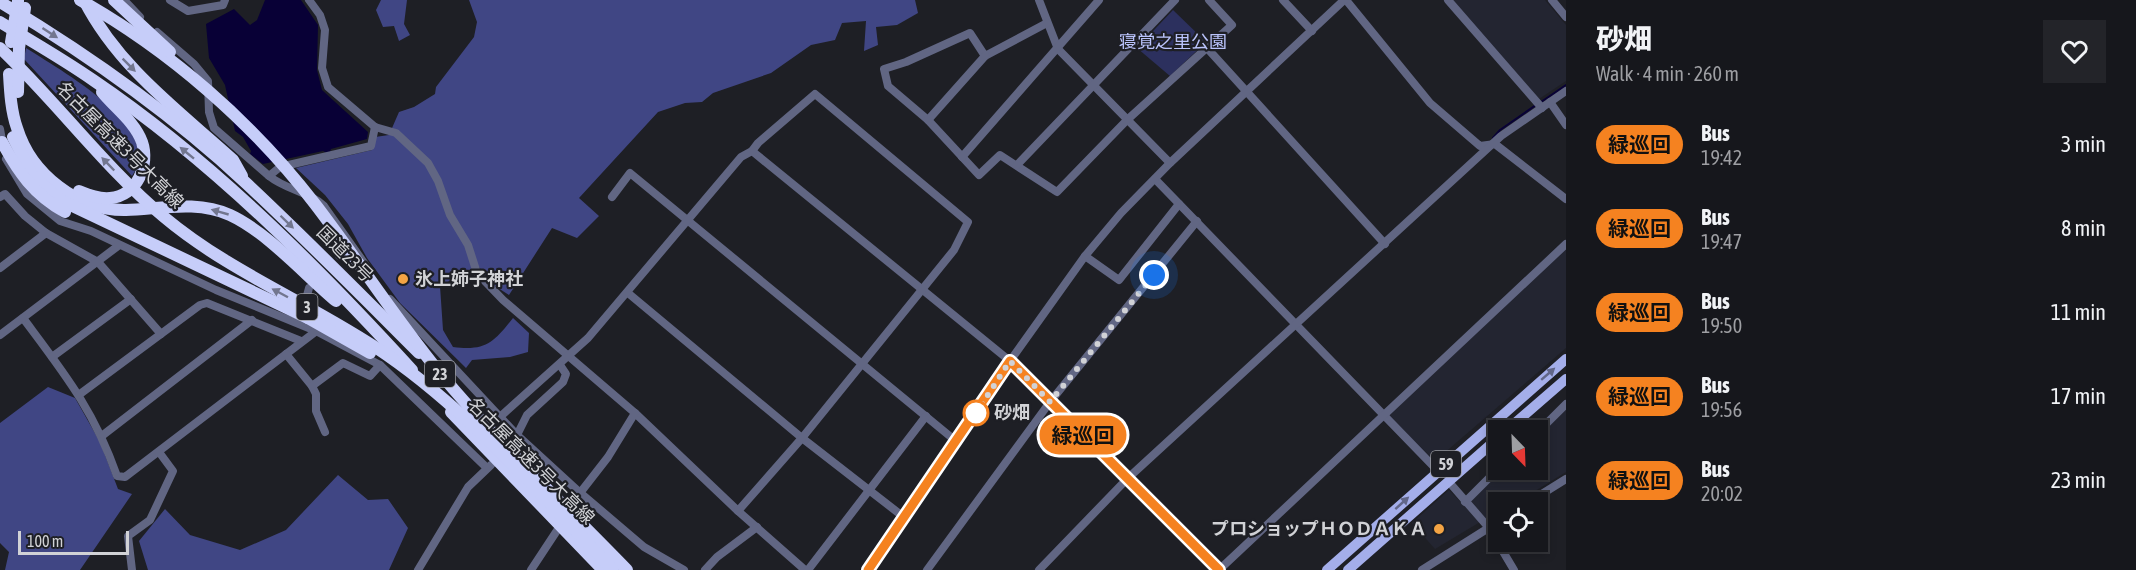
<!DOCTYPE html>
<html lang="en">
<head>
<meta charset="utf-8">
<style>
	:root { --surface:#16171c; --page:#232429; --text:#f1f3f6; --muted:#9e9fa3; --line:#35363b }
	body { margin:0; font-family:"Asap Condensed","Noto Sans JP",sans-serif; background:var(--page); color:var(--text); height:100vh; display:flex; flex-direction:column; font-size:22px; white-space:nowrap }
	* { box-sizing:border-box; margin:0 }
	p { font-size:20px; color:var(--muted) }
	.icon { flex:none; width:33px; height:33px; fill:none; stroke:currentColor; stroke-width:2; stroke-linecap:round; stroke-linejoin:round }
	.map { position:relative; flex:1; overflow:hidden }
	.side { display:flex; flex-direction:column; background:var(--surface); width:570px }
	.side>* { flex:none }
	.badge { padding:0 12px; border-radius:20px; font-size:21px; line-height:39px }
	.needle { width:39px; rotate:157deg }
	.buttons { position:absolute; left:1488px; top:420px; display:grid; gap:12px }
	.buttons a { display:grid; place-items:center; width:60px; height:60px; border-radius:0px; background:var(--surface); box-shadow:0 3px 9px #0003,0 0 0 2px var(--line); font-size:30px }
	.scale { position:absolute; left:18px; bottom:15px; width:111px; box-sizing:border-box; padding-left:6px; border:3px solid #d1d2d6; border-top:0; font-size:16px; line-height:21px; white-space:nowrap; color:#d1d2d6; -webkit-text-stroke:4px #1e1f25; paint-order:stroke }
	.you { position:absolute; width:30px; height:30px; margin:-15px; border:4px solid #fff; border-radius:50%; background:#1a73e8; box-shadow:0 0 0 9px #1a73e833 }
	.map>.badge { position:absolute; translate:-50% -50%; box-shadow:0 0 0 3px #fff }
	.round { display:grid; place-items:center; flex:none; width:63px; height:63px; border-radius:0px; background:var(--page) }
	.headline { display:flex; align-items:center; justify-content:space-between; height:102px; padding:0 30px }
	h1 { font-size:28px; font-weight:800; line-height:45px }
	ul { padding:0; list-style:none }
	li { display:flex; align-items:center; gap:18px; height:84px; padding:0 30px }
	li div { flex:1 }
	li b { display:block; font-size:22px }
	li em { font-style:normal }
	li .badge { min-width:66px; font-weight:700; text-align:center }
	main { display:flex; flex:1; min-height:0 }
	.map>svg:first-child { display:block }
</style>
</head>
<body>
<main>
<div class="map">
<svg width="1566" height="570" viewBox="0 0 1566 570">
	<rect width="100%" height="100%" fill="#1e1f25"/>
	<g fill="#232531">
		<path d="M1453,0H1545L1566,25V81L1539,99Z"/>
		<path d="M1566,244V348L1435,461L1388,416Z"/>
		<path d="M1566,407V472L1517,502H1498V514L1488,521L1468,501L1501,470H1538V434Z"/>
		<path d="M1449,490L1480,522L1435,549L1412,523Z"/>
	</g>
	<path fill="#2c305e" d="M1173,10L1206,42L1170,76L1137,48Z"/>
	<g fill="#404684">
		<path d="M381,0H407L404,24L410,35L399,41L394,26L383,27L376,10Z"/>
		<path d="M469,0H915L918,13L897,25L876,27L878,45L864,51L866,21L842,23L835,40L811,45L771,73L713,93L702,102L685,103L658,112L579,198L599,216L577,238L552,228L509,295L495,286L478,266L440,286L443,330L453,347C486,351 493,343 513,318L529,333L528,352L510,357L472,360L466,368L400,303L367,258L348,224L325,195L296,168L372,150L375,137L389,135L399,112L414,107L435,94L436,87L474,37L477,22Z"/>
		<path d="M26,48C58,69 167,128 132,176L24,59Z"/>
		<path d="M48,387L75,398L100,442L118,489L132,494L80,570H5L9,552L0,543V423Z"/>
		<path d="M338,475L368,500L388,499L408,528L389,570H148L139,541L165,509L190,535L240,550L286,530Z"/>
	</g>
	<path fill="#080036" d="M265,0H301L318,25L317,70L322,90L368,132L367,139L331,149L329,154L323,151L263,164L250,154L251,151L243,137L235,131L225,85L209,58L206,24L234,9L250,25L257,20Z"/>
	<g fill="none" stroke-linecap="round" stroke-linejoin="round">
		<g stroke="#080036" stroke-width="2">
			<path d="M1541,102L1566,85"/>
			<path d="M1493,138L1500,130L1536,105"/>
		</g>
		<g stroke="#616683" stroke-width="8">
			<path d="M124,0L140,17"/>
			<path d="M170,0L188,11L223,5L225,0"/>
			<path d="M309,0L320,15L325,30L322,68L328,87L375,127L396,133L428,163L438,181L450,215L468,245L477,273L503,300L635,413L738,511L805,570"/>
			<path d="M1039,0L1058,49L1170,163"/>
			<path d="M1283,0L1312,31"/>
			<path d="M1346,0L1430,103L1480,146L1495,144L1566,199"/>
			<path d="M1448,0L1542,108"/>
			<path d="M1552,0L1566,17"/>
			<path d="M1047,23L985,56L970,33L906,62L884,69L888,86L928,120L979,175L1000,155L1057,192L1127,120L1232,25L1209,0"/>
			<path d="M157,32L194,64L208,81L209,112L214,128L269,176L280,167L371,146L375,127"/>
			<path d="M1207,48L1385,244"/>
			<path d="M1550,102L1566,125"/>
			<path d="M928,120L985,56"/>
			<path d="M0,129L3,146"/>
			<path d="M752,151L1010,361L1219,570"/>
			<path d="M962,157L1099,0"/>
			<path d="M6,159L27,194L60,221L91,231L216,290L316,331L380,365L487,468"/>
			<path d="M1017,165L1175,0"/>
			<path d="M269,176C286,190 308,191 324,206L367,267"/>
			<path d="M1155,179L1438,471"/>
			<path d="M0,197L5,194L25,216L46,233L98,262L161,334"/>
			<path d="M612,197L630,173L957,442"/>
			<path d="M339,256L351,246"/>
			<path d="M1085,256L1119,280L1179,204"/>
			<path d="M0,268L46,233"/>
			<path d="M309,288L306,299L315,309"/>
			<path d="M628,293L802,438L905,518"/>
			<path d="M390,299L517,435L577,490L644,547L684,570"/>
			<path d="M23,318C64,373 94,410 117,476L125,477L319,329"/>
			<path d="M0,335L118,246"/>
			<path d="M286,354L312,386L316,394V411L325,432"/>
			<path d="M52,357L131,299"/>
			<path d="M312,386L343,363L370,376L380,365"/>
			<path d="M80,394L200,305L207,303L301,341"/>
			<path d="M501,416L588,338L741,157L752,151L758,143L815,94L968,222L954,250L802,438L738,511"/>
			<path d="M1538,432L1566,404"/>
			<path d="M103,435L252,320"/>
			<path d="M517,435L527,415L563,382L566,374L560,365"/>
			<path d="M1449,482L1489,528L1514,570"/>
			<path d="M580,493L608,457L635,413"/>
			<path d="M1465,502L1498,469"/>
			<path d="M1529,502L1566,479"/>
			<path d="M132,570L128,536L150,520L173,471L159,452"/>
			<path d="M418,570L468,487L491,465"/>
			<path d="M531,570L560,526"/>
			<path d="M705,570L717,557L757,527"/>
			<path d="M808,570L926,416"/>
			<path d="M868,570L1010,361L1085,256L1121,213L1170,163L1344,0"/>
			<path d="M927,570L1050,402L1197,221"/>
			<path d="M1039,570L1127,479L1501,136L1566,91"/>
			<path d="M1219,570L1566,244"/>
			<path d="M1422,570L1498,522"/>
		</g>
		<g stroke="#a4aeea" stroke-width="10">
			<path d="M1507,430L1566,379"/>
			<path d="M1327,570L1566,359"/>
			<path d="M1348,570L1498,438"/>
		</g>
		<g stroke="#c6cdf9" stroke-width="12">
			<path d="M84,0C118,67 179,111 233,160L242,176"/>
			<path d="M0,2C87,54 172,114 246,183C305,238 362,296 419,353"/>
			<path d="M0,22C31,41 63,59 93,80C211,160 316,265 412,370"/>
			<path d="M9,74C10,92 11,111 17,128C31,174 78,211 126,210C160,209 197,200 230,215C267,232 305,275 336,301"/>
			<path d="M18,92L19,48"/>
			<path d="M13,137L32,175L60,200L308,318"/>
			<path d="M2,142C18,172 34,195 65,212"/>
			<path d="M79,191C89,195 99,199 110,198C137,196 150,165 142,142C135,122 115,108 102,92"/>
			<path d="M451,412L603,570"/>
		</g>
		<g stroke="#c6cdf9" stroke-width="12">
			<path d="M80,0C169,50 253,123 315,204C358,260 395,318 439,372C497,442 564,505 627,570"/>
			<path d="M114,0L170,52"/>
			<path d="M11,42L18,1"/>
			<path d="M0,48C57,102 104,167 164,217C232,274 315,305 387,355C472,414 542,496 613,570"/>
			<path d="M19,48L25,8"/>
			<path d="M308,318L370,353"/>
		</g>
	</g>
	<defs><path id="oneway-solid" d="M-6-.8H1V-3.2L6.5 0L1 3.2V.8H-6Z" transform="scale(1.5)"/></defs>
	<g fill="#72768f">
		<use href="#oneway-solid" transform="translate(50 33) rotate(33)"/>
		<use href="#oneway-solid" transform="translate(129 65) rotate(45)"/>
		<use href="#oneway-solid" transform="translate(187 153) rotate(-141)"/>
		<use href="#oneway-solid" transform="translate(108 164) rotate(-134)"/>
		<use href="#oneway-solid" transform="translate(220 212) rotate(-164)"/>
		<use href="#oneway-solid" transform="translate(287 222) rotate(44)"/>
		<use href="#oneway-solid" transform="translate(280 293) rotate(-152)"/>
	</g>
	<g fill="#616688">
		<use href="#oneway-solid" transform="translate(1548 374) rotate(-41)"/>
		<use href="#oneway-solid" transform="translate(1402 503) rotate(-42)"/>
	</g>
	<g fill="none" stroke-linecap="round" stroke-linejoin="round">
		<defs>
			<path id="line" d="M868,570L1010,361L1219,570"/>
		</defs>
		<use href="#line" stroke="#fff" stroke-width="14"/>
		<use href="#line" stroke="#f58220" stroke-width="9"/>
		<path stroke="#d1d2d6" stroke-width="6" stroke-dasharray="0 10.8" d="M976,413L1010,361L1050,402L1154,275"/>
	</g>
	<g fill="#f4a444" stroke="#1e1f25" stroke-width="2">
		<circle cx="403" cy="279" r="6"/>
		<circle cx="1439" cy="529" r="6"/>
	</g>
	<circle fill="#fff" stroke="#f58220" stroke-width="3" cx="976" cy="413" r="12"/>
	<g text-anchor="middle" stroke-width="4.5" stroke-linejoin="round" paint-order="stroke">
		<g fill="#1e1f25" stroke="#9b9ca1" stroke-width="1.5">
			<rect x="296.5" y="294" width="21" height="26" rx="4.5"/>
			<rect x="425" y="361" width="30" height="26" rx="4.5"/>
			<rect x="1431" y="451" width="30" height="26" rx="4.5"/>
		</g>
		<g font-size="16" font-weight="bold" fill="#d1d2d6">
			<text x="307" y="313">3</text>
			<text x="440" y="380">23</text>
			<text x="1446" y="470">59</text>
		</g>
		<g font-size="18" fill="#bac3fb" stroke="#1e1f25">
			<text x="1173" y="48">寝覚之里公園</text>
		</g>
		<g font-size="18" fill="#d1d2d6" stroke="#1e1f25">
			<text transform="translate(120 145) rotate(45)" y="6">名古屋高速3号大高線</text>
			<text transform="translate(345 254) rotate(45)" y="6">国道23号</text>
			<text transform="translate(531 461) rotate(45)" y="6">名古屋高速3号大高線</text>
		</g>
		<g font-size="18" font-weight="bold" fill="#d1d2d6" stroke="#1e1f25" text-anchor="start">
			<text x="415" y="285">氷上姉子神社</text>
			<text x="1427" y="535" text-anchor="end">プロショップＨＯＤＡＫＡ</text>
		</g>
		<g font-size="18" font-weight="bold" fill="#d1d2d6" stroke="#1e1f25" text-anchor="start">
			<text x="994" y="419">砂畑</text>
		</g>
	</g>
</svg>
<div class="buttons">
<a><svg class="needle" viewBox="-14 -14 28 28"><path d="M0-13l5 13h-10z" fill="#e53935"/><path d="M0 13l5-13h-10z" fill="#9e9fa3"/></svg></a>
<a><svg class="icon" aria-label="locate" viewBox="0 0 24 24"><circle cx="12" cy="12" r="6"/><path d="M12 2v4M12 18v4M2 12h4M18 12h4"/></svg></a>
</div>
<div class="scale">100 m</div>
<div class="you" style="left:1154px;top:275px"></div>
<b class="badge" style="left:1083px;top:435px;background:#f58220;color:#111">緑巡回</b>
</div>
<section class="side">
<div class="headline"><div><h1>砂畑</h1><p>Walk · 4 min · 260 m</p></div><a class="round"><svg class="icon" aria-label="heart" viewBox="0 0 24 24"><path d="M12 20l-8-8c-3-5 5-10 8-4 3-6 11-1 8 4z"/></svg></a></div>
<ul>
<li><span class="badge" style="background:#f58220;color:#111">緑巡回</span><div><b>Bus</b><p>19:42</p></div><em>3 min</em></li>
<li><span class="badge" style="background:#f58220;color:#111">緑巡回</span><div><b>Bus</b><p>19:47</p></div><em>8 min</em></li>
<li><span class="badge" style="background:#f58220;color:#111">緑巡回</span><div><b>Bus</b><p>19:50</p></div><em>11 min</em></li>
<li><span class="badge" style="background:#f58220;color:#111">緑巡回</span><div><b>Bus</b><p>19:56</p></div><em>17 min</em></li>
<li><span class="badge" style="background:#f58220;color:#111">緑巡回</span><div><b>Bus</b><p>20:02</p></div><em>23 min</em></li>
</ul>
</section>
</main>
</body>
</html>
